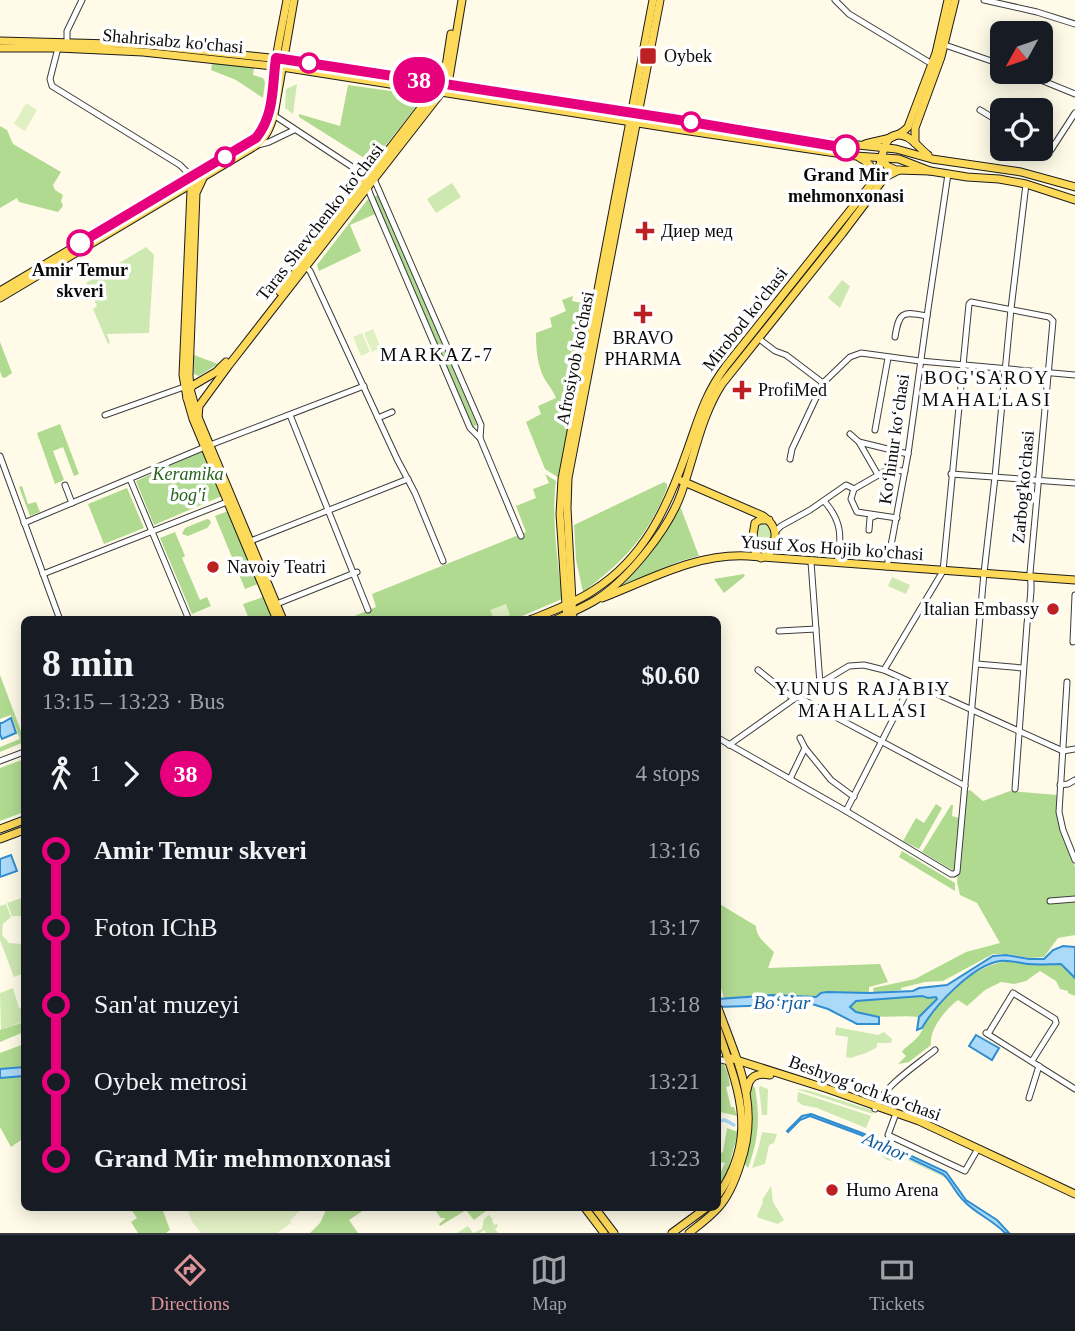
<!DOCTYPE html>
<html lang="en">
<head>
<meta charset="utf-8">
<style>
	:root { --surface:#171b24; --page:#20242c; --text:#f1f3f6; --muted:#9ea1a6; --line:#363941; --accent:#da9497 }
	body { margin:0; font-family:Georgia,serif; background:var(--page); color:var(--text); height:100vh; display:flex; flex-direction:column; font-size:26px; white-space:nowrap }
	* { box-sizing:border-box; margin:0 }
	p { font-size:23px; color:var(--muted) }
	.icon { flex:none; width:38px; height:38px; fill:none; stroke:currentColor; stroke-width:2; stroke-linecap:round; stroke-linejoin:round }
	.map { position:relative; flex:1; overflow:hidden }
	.drawer { position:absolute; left:21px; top:616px; width:700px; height:595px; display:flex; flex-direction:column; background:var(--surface); border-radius:10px; box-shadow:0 4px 18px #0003 }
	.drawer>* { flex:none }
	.badge { padding:0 14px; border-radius:23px; font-size:24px; line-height:46px }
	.needle { width:46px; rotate:230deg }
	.controls { position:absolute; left:990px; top:21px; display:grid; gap:14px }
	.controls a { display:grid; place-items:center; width:63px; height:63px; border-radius:10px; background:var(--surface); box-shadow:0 4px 18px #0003; font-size:35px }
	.map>.badge { position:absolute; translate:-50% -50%; box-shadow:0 0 0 4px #fff }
	.legs { display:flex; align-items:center; gap:10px; height:77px; padding:0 21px; font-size:23px }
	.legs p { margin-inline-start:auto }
	.head { display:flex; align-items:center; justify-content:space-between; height:119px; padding:0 21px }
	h1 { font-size:38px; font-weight:800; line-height:52px }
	ul { padding:0 21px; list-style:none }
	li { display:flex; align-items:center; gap:24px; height:77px; font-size:26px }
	li i { display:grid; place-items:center; width:10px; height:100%; margin:0 9px; background:currentColor }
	li i::after { content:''; width:18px; height:18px; margin:-9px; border:5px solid; border-radius:50%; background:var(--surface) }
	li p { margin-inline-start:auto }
	li:first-child i { background:linear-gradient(#0000 50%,currentColor 0) }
	li:last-child i { background:linear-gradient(currentColor 50%,#0000 0) }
	.dock { display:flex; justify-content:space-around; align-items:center; height:98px; border-top:2px solid var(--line); background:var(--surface); font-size:19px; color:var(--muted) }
	.dock a { display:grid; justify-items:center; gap:4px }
	.dock .current { color:var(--accent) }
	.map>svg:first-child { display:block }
</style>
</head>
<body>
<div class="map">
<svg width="1075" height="1233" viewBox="0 0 1075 1233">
	<rect width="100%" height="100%" fill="#fffbe8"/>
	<g fill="#cde9b1">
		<path d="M297,84L293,114L285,108L286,89Z"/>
		<path d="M452,183L461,197L436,213L427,199Z"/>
		<path d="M146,247L154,255L149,333L107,334L110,343L108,344L93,309L97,306L86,283Z"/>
		<path d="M842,280L850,286L840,308L828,298Z"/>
		<path d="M761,524L768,525C773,534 773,547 764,553L758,552L755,547L758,527Z"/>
		<path d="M892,577L910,585L906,594L888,586Z"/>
		<path d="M24,897V918L19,916H12L7,903Z"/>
		<path d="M6,904L11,917L3,924L2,935L9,943L21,944L24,954V973L14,977L0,940V906Z"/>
		<path d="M13,988L19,1008L24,1007V1021L1,1030L0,993Z"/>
		<path d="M836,1027L878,1035L884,1032L892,1039L891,1043H877V1047C869,1053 859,1055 850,1058L846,1057L848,1037L835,1035Z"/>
		<path d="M760,1086L768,1089L767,1115H762L759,1088Z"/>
		<path d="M796,1089L807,1090L872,1110L873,1114Z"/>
		<path d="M798,1092L871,1116L866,1128L817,1108L802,1105L797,1101Z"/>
		<path d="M762,1132L777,1134L774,1143L769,1145L765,1164L752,1168L759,1146Z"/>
		<path d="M880,1146L945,1176L946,1178L897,1155L892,1161L887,1160L881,1155L878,1148Z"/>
		<path d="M771,1186L773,1202L784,1220L778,1224L759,1218L757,1216L763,1202L762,1200Z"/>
		<path d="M489,1215L493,1220L492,1221L494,1225L497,1224L498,1226L495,1229L498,1233H486L484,1230L480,1233H457L468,1226L473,1233L482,1229L484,1219Z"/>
	</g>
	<g fill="#b0da90">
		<path d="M212,63L254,68L253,75L263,78L265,82L263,98L236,80L211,70Z"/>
		<path d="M348,85L419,95L421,97V100L372,163L299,117V114L340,126Z"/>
		<path d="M0,126L7,130L13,144L61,172L53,185L55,190L63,195L61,201L63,206L58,212L19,202L17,198L0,208Z"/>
		<path d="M378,195L477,425L473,427L374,197Z"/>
		<path d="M368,199L375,214L350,225L361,251L319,271L317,265Z"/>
		<path d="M573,296L572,301L592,305L559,478L545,469L526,422L541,414L538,406L556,398C553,390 548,385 544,378C537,363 536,349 536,333L552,327L550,318L566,311L562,300Z"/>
		<path d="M0,342L12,373L5,378L2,377L0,371Z"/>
		<path d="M194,355L218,364L199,376L194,374Z"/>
		<path d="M60,424L79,474L74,476L63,447L53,451L64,480L55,484L37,433Z"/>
		<path d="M203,451L222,496L154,525L136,481Z"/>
		<path d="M545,474L556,481C551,518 558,562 562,599L515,619L345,620L376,607L372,594L526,532L516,506L536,498L533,489L549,483Z"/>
		<path d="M664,482L667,484V488C648,536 624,561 583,592L576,560L574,525Z"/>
		<path d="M22,486L28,504L36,502L40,512L30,516L19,487Z"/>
		<path d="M127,488L144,528L104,544L88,504Z"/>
		<path d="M680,506L699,556L680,561L619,588C644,564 665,537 680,506Z"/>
		<path d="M228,511L258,584L245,589L215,516Z"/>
		<path d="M207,519L210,520L211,523L207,528L188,536L182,534L185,528Z"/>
		<path d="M175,532L185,556L182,558L200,600L207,597L211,606L192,614L160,538Z"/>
		<path d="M744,574L745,576L724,593L714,579Z"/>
		<path d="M263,597L272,619H249L243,604Z"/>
		<path d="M0,675L24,739V742L0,752V747L20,739L11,715L0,719Z"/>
		<path d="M24,759V812L0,821V768Z"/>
		<path d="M970,790L983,801L1010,791L1057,795L1058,821L1075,867V935L1058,938L1044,957L1029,958L1008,954H993L943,981L925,982L901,988V990L874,993L873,988L915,979L966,952L1000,943L977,903L960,895L957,882L966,791Z"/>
		<path d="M936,804L942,808L919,849L903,841L916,818L924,823Z"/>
		<path d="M951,805H953L952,816L959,818L955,870L954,871L922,852Z"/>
		<path d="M902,851L955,883V891L899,857Z"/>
		<path d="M718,903L756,926C756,937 767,945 774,952L768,968L880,964L888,982L869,987V993L827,992L817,997L773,995L724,998L718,979Z"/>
		<path d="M1008,961L1029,964H1061L1075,978V996L1068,993V991L1060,989L1056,981L1040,971L1026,981L1014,984L1001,982L985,990L967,1006L958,1000C946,1009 929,1029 931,1045L909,1062L898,1064L906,1056L902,1052L904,1049C909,1045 916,1040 920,1034C924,1028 926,1021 930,1015C947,991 979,964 1008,961Z"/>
		<path d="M923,996V998L935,997L937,998L919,1017C895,1014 871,1022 849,1008L856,1001Z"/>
		<path d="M24,1022V1032L0,1042V1030Z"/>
		<path d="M24,1044V1067L0,1069V1053Z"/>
		<path d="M718,1061L723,1063L728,1074L730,1086L726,1087L731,1107H734L737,1116L720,1112L718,1109Z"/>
		<path d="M24,1076V1138L11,1147L0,1127V1078Z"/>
		<path d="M749,1086H753L755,1088C760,1119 759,1138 748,1168L744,1163C753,1133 755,1117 749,1086Z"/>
		<path d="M727,1128L738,1132L728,1170L718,1190V1178L725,1163L721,1162V1153L723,1152Z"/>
		<path d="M130,1208H162L170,1230L166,1233H138L131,1222L137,1218Z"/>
		<path d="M327,1208H367L349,1220L358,1233H310L320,1223Z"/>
		<path d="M426,1208H490L474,1220L466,1210L440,1226L439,1224L445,1219V1218H441L435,1210H426Z"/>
	</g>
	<g fill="#e0f0c3">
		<path d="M26,103L37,110L25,131L14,124Z"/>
		<path d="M373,329L381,348L372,352L364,333Z"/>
		<path d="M362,333L370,352L361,356L353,337Z"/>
		<path d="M506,604L510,615L499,619H494L490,610Z"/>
		<path d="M187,1208H302L290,1221L291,1223L277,1233H201L192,1222Z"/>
	</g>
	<g fill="#abd9f8" stroke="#308dd1" stroke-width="2">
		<path d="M11,718L16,733L2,739L0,734V723H2Z"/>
		<path d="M11,855L17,871L0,877V859Z"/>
		<path d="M1063,946L1075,947V978L1061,964C1050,964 1039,965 1028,964C1019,963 1010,960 1000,961C973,965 935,1005 922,1028L917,1030L919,1017L937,999L936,997L928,998L922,996L856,1001L850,1007L856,1012L879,1017V1024H857L828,1009L812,1004L718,1007V999L773,995L816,997L821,993L827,992L869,993L913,991L919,988L947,985L993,956L1006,955L1029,959H1044L1053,950Z"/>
		<path d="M976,1035L999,1048L992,1060L969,1046Z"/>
		<path d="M24,1067V1076L0,1078V1069Z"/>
		<path d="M811,1114L862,1133L946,1172L966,1200L997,1220L1009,1233H1005C993,1220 976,1214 964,1201C955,1193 952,1182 943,1174L861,1135L810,1116L800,1120L788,1132L787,1131L802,1116Z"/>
	</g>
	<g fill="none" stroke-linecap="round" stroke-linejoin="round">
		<path stroke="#abd9f8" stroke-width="3.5" d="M718,1121L725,1120L734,1125"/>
		<defs>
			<g id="minor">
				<path d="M835,0L849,14L932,64"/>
				<path d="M984,0L1037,12L1075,24"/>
				<path d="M67,42V31L82,0"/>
				<path d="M945,45L1003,65"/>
				<path d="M58,48L50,79L52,86L180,165L186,171L191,181"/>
				<path d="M1021,72L1075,94"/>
				<path d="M980,110L1003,124"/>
				<path d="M272,114L366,176"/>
				<path d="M258,145L269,142L294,130"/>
				<path d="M1041,147L1048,151L1051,150L1075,113"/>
				<path d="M364,175L370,194L470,428L480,438L521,536"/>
				<path d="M374,179L481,425L480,438"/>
				<path d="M306,267L310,271L397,459L415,493L443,561"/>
				<path d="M895,337C899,312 902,311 927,316L948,174"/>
				<path d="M758,338L775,351L786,355L823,383L850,357L861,353L920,361L1075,375"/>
				<path d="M105,415L184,387"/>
				<path d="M290,415L368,610"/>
				<path d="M378,418L392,412"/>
				<path d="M875,430L888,358"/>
				<path d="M850,434L859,442"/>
				<path d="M210,445L364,386"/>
				<path d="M0,456L60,620"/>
				<path d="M790,459L792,449L823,383"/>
				<path d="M951,474L1075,483"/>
				<path d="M878,475L859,442L908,454"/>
				<path d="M130,479L189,620"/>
				<path d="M65,485L72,503"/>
				<path d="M854,489L851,499L857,512L897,518"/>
				<path d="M824,501C842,521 842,537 837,563"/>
				<path d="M24,523L205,447"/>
				<path d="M869,530L870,518L875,516"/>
				<path d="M775,532L781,526L810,510L846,485L854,489L887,470L905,471"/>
				<path d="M248,542L408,479"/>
				<path d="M811,562L820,684"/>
				<path d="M887,567L908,454L927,316"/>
				<path d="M43,574L227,502"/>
				<path d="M274,605L357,572"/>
				<path d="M779,631L816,629"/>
				<path d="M1073,642L1075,595"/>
				<path d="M977,664L1023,668"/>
				<path d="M758,670L794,699"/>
				<path d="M884,670L943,571L969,304L971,302L1049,317L1053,321L1030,573C1033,590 1029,607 1027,624L1015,789"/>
				<path d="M1067,682L1059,812L1063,830L1075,860"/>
				<path d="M798,697L965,786"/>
				<path d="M718,738L846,811L951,874H954L957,872L984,573L995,477L1011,309L1026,184"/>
				<path d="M729,745L794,699L849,666L864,665L884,670L1063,751L1075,749"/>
				<path d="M805,748L831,780L854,797"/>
				<path d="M0,761L24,752"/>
				<path d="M790,779L805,748L800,738"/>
				<path d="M1060,785L1068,784L1075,780"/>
				<path d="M846,811L911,684"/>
				<path d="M1050,901L1075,899"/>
				<path d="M986,1033L1075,1089"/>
				<path d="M988,1034L1013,993L1055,1019L1056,1023L1032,1061"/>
				<path d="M718,1059L729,1062"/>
				<path d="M1029,1098L1039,1066"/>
				<path d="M875,1109C881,1088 918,1064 935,1050"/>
				<path d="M895,1116L888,1135L965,1171L976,1152"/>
			</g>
			<g id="major">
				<path d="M0,41L149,45L298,61L802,139L896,149L932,159L1021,172L1075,187"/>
				<path d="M0,48H58L143,52L282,67L676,129L856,156L899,159L930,171"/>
				<path d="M915,143V128L941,57L955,0"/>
				<path d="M865,144C879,140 897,139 908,127L936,53L948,0"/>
				<path d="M860,158C868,162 874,167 873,178"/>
				<path d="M882,158L887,166L896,170L930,171L967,177L999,179L1026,184L1075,200"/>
				<path d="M195,175L191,190L183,375L187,398L193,419L277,620"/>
				<path d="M204,176L196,193L189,375L190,389L198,417L283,620"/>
				<path d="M0,291L246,145C273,127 272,94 275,66C278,44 283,22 287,0"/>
				<path d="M280,292L440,83L445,73L451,34"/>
				<path d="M0,298L255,146C266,138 270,128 274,115L294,0"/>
				<path d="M187,398L192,386L216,372L226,362"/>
				<path d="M198,417L199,406L229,365L448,84L462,0"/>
				<path d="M682,481L763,516C779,527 777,539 769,554L761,558C749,550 753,536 755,523L760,520H769"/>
				<path d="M602,598C649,580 696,553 748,556L1075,580"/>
				<path d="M530,620C552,611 575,603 594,590C644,558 667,508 686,454C698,421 704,395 726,366L872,183C875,178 878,174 879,168C883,155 884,127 907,137C915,141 921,150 928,155"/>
				<path d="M555,620C568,614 582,608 594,601C627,581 668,530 681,494C694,458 701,416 722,384L842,234L882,181L887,176L899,170"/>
				<path d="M567,620L560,514L562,479L653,0"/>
				<path d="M573,620L567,508L568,478L660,0"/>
				<path d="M0,829L24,820"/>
				<path d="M0,839L24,830"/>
				<path d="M718,1030C739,1090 759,1137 718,1195"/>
				<path d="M727,1057L828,1089L919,1121L1075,1194"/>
				<path d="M747,1090C749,1077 756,1072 770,1075"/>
				<path d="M585,1208L604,1233"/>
				<path d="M595,1208L614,1233"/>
				<path d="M672,1233L706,1208"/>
				<path d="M689,1233C699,1225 709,1218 718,1208C729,1196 735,1181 740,1165C761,1106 738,1063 718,1008"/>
			</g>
		</defs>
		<use href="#minor" stroke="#3d3d3d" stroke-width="7"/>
		<use href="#major" stroke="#1b1b1b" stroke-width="9"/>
		<use href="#minor" stroke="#fff" stroke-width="5"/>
		<use href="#major" stroke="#fdd95a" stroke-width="7"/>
	</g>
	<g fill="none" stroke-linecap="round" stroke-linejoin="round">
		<defs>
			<path id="line-1" d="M80,243L256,138C275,115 272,85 276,58L679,120L846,148"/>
		</defs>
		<use href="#line-1" stroke="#fff" stroke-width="16"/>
		<use href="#line-1" stroke="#e6007e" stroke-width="10"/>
	</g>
	<g fill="#bd2023" stroke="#fff" stroke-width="2.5">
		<rect x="639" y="47" width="18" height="18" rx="3.5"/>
		<path d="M641.5 220.5h7v7h7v7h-7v7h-7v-7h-7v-7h7z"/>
		<path d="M639.5 303.5h7v7h7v7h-7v7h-7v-7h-7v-7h7z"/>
		<path d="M738.5 379.5h7v7h7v7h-7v7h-7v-7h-7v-7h7z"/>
		<circle cx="213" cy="567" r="7"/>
		<circle cx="1053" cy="609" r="7"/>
		<circle cx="832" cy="1190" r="7"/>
	</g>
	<g fill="#fff" stroke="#e6007e" stroke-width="3.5">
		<circle cx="309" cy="63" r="9"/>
		<circle cx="691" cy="122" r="9"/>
		<circle cx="846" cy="148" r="12"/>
		<circle cx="225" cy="157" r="9"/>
		<circle cx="80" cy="243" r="12"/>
	</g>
	<g text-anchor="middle" stroke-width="7" stroke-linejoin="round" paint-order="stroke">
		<g font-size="18" fill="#0a0a0a" stroke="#fff">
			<text transform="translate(173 41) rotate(5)" y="6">Shahrisabz ko'chasi</text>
			<text transform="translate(320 222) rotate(-52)" y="6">Taras Shevchenko ko'chasi</text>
			<text transform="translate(745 319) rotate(-52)" y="6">Mirobod ko'chasi</text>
			<text transform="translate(575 358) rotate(-79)" y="6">Afrosiyob ko'chasi</text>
			<text transform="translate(894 439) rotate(-82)" y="6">Ko‘hinur ko‘chasi</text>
			<text transform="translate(1023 487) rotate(-85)" y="6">Zarbog'ko'chasi</text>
			<text transform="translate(832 548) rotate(4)" y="6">Yusuf Xos Hojib ko'chasi</text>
			<text transform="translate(865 1088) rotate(20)" y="6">Beshyogʻoch koʻchasi</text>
		</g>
		<g font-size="18" fill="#0a0a0a" stroke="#fff" text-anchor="start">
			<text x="664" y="62">Oybek</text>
			<text x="661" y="237">Диер мед</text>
			<text x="643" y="344" text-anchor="middle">BRAVO<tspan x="643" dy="21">PHARMA</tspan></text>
			<text x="758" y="396">ProfiMed</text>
			<text x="227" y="573">Navoiy Teatri</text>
			<text x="1039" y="615" text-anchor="end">Italian Embassy</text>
			<text x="846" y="1196">Humo Arena</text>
		</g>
		<g font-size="18" font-weight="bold" fill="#0a0a0a" stroke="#fff">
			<text x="846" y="181">Grand Mir<tspan x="846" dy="21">mehmonxonasi</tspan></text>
			<text x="80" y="276">Amir Temur<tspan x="80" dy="21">skveri</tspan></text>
		</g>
		<g font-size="18" font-style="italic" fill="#27631a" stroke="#fff">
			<text x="188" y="480">Keramika<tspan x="188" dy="21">bog'i</tspan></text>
		</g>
		<g font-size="19" letter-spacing="2" fill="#0a0a0a" stroke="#fff">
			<text x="437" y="361">MARKAZ-7</text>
			<text x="987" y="384">BOG'SAROY<tspan x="987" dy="22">MAHALLASI</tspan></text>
			<text x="863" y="695">YUNUS RAJABIY<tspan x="863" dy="22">MAHALLASI</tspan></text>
		</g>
		<g font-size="19" font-style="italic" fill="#125d9e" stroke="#fff">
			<text x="782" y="1009">Bo‘rjar</text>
			<text transform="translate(886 1146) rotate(24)" y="7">Anhor</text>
		</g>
	</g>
</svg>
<div class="controls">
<a><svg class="needle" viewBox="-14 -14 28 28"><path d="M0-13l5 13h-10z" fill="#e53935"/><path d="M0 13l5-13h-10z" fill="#9ea1a6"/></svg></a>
<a><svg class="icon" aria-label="locate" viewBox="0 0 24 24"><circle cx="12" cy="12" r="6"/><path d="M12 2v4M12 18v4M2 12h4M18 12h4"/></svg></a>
</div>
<b class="badge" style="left:419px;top:80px;background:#e6007e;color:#fff">38</b>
<section class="drawer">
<div class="head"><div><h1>8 min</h1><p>13:15 – 13:23 · Bus</p></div><b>$0.60</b></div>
<div class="legs"><svg class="icon" aria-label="walk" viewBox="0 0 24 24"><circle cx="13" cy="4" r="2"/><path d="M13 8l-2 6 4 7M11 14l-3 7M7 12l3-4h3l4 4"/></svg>1<svg class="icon" aria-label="forward" viewBox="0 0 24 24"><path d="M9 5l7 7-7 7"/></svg><b class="badge" style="background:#e6007e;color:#fff">38</b><p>4 stops</p></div>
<ul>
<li><i style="color:#e6007e"></i><b>Amir Temur skveri</b><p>13:16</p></li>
<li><i style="color:#e6007e"></i><span>Foton IChB</span><p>13:17</p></li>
<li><i style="color:#e6007e"></i><span>San'at muzeyi</span><p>13:18</p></li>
<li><i style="color:#e6007e"></i><span>Oybek metrosi</span><p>13:21</p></li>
<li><i style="color:#e6007e"></i><b>Grand Mir mehmonxonasi</b><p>13:23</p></li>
</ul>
</section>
</div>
<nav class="dock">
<a class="current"><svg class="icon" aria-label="directions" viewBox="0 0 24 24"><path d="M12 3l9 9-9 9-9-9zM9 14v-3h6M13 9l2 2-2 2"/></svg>Directions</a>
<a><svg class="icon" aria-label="map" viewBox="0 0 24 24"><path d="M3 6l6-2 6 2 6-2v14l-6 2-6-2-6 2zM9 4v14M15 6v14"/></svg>Map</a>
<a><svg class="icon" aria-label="tickets" viewBox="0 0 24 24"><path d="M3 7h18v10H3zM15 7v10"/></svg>Tickets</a>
</nav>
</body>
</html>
